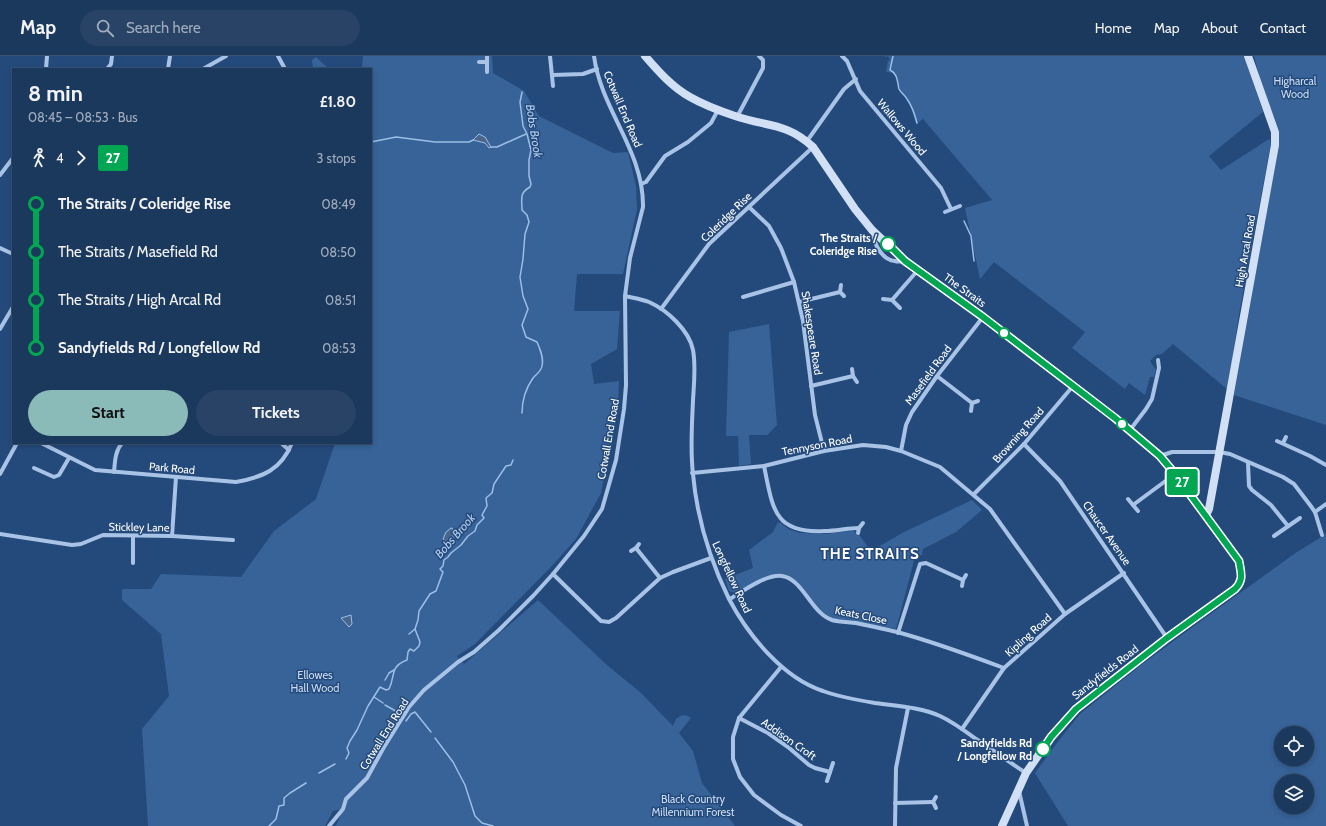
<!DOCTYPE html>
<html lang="en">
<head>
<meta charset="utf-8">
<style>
	:root { --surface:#1b385d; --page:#284366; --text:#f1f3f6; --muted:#a0acbc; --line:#395272; --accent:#8bbbb9 }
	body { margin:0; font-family:Cabin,sans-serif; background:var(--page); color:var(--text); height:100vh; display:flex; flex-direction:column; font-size:15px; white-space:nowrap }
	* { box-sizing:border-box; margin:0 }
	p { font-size:13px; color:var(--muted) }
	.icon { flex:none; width:22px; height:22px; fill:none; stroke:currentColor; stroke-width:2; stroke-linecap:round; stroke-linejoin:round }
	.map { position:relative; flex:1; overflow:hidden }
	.panel { position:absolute; left:12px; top:12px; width:360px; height:376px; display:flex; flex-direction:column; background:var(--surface); border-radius:0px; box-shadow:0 2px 6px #0003,0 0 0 1px var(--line) }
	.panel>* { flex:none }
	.badge { padding:0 8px; border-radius:3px; font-size:14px; line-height:26px }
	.buttons { position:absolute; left:1274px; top:670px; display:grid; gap:8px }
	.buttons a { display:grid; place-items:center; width:40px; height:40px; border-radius:50%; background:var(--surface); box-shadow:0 2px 6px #0003,0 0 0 1px var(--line); font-size:20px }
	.map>.badge { position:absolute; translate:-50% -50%; box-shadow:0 0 0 2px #fff }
	.legs { display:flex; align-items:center; gap:6px; height:44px; padding:0 16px; font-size:13px }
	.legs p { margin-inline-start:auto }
	.overview { display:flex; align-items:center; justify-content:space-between; height:68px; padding:0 16px }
	h1 { font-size:22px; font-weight:700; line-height:30px }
	.button { display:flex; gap:8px; margin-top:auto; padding:8px 16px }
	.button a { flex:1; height:46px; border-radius:24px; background:var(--accent); color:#111; font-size:16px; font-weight:700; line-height:46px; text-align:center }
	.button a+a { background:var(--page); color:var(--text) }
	ul { padding:0 16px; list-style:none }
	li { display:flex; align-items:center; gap:14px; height:48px; font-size:15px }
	li i { display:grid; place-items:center; width:6px; height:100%; margin:0 5px; background:currentColor }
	li i::after { content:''; width:10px; height:10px; margin:-5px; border:3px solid; border-radius:50%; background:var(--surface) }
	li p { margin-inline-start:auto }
	li:first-child i { background:linear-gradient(#0000 50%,currentColor 0) }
	li:last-child i { background:linear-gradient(currentColor 50%,#0000 0) }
	header { display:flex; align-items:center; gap:24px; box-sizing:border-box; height:56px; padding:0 20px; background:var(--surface); border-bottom:1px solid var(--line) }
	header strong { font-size:19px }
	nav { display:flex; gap:22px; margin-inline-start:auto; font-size:14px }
	.search { width:280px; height:36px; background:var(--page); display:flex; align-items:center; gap:10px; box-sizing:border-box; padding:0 14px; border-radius:22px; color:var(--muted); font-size:15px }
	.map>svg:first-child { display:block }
</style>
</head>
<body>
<header>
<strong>Map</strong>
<div class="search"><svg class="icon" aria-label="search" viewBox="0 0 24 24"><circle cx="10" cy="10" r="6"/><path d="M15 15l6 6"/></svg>Search here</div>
<nav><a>Home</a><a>Map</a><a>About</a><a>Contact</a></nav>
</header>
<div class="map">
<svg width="1326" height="770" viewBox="0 0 1326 770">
	<rect width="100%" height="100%" fill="#244a7c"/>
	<g fill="#376399" fill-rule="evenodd">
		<path d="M363,0H492L493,17L524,35L539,60L613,97L628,96L636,130L637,153L623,218H577L574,255H620L617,293L591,308L594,328L619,325L618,350L601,437L576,483L551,511L475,588L457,600L464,608L538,544L607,609L641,637L673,670L676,663L682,659L688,660L691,662L679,677L693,695L702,727L735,770H336L343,753L333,755L325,770H148L142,673L169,640L161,578L122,544V533H151L161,518L241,521L274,475L316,443L335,387H371V13H362Z"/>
		<path d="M885,0H1244L1263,56L1209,100L1221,114L1269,83L1271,87L1239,258L1228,334L1173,288L1162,298L1156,299L1150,305L1156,314L1154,321H1150L1145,339L1129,327L1125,333L1072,292L1085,276L994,206L980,223L965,152L992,144L923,63L916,68L910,48L900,35L898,24L895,17L886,16L888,5L890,4L888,0L885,1Z"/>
		<path d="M1254,0H1326V369L1234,339L1276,105L1279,74L1260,23Z"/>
		<path d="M316,1L329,13H313L312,4Z"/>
		<path d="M769,268L777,369L767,379H749L751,408L739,410L738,380H726L729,276Z"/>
		<path d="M972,444L982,454L956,476L923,493L922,499L915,501L896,573L831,562L821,555L803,533L783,519L767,520L735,537L729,535L725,523L753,512L749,494L773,476L778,466L781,467L788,473L800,477L826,478L853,474L855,476L856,478L860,480L871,495L904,476Z"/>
		<path d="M1326,478V770H1068L1035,717L1056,688L1080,658L1141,609L1205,562L1297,496ZM1281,677H1307V703H1281ZM1281,725H1307V751H1281Z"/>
	</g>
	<g fill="#4a668a" stroke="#9cbee6">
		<path d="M479,78L485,81L491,91L489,92L485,87L473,84Z"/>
		<path d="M451,472H452C454,479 454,483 448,487L443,483L446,476Z"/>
		<path d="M351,559L352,568L349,571L341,562Z"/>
	</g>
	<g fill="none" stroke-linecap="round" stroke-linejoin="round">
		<g stroke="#9cbee6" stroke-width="1.5">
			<path d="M893,0L890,14C898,18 897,25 899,33C901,37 905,39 907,43C912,50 915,59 917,67"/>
			<path d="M522,36L520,46L523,70L527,78L531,94L529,104V120L531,128L530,131C519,137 522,143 522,154L527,159L529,166L525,178L523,203L520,221L523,240L528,253L522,269L526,281L537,286C540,293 544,302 542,310C541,316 536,318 533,322C526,332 522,345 522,357"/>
			<path d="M371,86L396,81L435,86H469L473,84"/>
			<path d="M491,91H497L526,78"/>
			<path d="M964,165L971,180L974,205"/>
			<path d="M409,578L415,573"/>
			<path d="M385,624L389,617L394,614"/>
			<path d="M374,641L383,647"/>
			<path d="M385,649L401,658"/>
			<path d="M406,665L411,658L415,656L431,676"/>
			<path d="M435,682L453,706L465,729L475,760L482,767L493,770"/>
			<path d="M346,703L349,697L347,692L350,685L357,674L368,650L380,631L386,634L389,633C396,619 389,611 407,604L408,596L410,593L414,595L419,590L420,586L415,573L418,564L419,555L430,538L436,535L443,516L440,513L443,510L444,504L448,501L451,497L461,489L468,480L475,475L477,469L484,462L482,459L487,450L486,442L492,437L494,428L506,410L511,409L513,404"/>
			<path d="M319,717L335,708"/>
			<path d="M269,770L276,763L279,750L284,749V742L290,737L306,727"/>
		</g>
		<g stroke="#a8c3e5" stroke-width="4">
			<path d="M278,0L285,13"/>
			<path d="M487,0V16"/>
			<path d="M550,0L553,30"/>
			<path d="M842,0L847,5L860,35L941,132L951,153"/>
			<path d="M479,6H487"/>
			<path d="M46,13L47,0"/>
			<path d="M107,13L111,8L112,0"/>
			<path d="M168,13L170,0"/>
			<path d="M203,13L226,0"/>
			<path d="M553,19L583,18L597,13"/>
			<path d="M737,61L763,12V4L759,0"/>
			<path d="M807,85L844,33L856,23"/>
			<path d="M0,119L13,102"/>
			<path d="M641,128L646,126L665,100L688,86L711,67L718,54"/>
			<path d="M749,151L769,170L781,192L794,226L803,265L815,359L824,395"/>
			<path d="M945,156L960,150"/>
			<path d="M873,177C874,188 882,204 895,205C898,206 902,205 905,205"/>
			<path d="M0,192L13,198"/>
			<path d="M841,229L840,236L844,240"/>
			<path d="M625,240C633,242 641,243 649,246C667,254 689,274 693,294C696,310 694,328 693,344C692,369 690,393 693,418C697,463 709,502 729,543C748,579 783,622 823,635C839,641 857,644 875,647C896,650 920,651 940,660C953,666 965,675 976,683C993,694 1009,706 1026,717"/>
			<path d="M743,241L794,226"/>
			<path d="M883,243L892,244L900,252"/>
			<path d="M892,244L918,214"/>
			<path d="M799,246L840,236"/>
			<path d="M661,253L709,188L813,91"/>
			<path d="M0,273L13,251"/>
			<path d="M852,313L853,320L857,326"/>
			<path d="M937,320L972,347"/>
			<path d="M811,330L853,320"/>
			<path d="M971,355L972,347L978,345"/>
			<path d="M1130,374L1146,353L1152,343L1159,312L1158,304"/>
			<path d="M1277,385L1310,400L1326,409"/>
			<path d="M41,387L95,414L236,426C263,421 281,414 292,387"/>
			<path d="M281,387L289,394"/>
			<path d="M1283,387L1286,381"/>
			<path d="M1024,388L1060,425L1167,582"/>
			<path d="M901,395L906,369L912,356L937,320L983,261"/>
			<path d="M1160,400L1172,396H1219L1230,398L1283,421L1294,428L1310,449L1315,456L1322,479"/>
			<path d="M1248,407L1249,430L1252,434L1271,449L1288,470"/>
			<path d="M764,410C773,452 773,478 825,475C836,475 848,472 859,472"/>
			<path d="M34,412L54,421L59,419L69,402"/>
			<path d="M114,416C115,406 115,395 122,387"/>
			<path d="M692,417L764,410L824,395L863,389L886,391L901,395L940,411L990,453L1065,558"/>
			<path d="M0,418L17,387"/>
			<path d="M974,438L1024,388L1073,330"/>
			<path d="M1128,443L1138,455"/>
			<path d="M1133,449L1175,418"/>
			<path d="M1315,456L1326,448"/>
			<path d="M858,477L859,472L863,467"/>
			<path d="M0,478L72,489L81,488L103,479L172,480L233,484"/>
			<path d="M172,480L176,421"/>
			<path d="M1274,480L1300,462"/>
			<path d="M636,492L660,522"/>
			<path d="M631,495L636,492L639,488"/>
			<path d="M133,507V480"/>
			<path d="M553,518L601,565L609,566L616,562L660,522L673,516L711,502"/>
			<path d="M962,530L963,524L966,519"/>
			<path d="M730,543C743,535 766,518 782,520C803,523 811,557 832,564C839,566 848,566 856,567C870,570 884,573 897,576C934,586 969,599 1004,612"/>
			<path d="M898,577L920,508L926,507L963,524"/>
			<path d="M781,611L739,662L733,681V703L740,721L754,739L781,759L801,770"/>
			<path d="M739,662L768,677L788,691L809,709L815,712L830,716"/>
			<path d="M962,673L1004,612L1065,558L1124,517"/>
			<path d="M827,725L833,707"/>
			<path d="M1019,735L1027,770"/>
			<path d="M895,747L933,746"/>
			<path d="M936,752L933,746L936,741"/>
			<path d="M329,770L343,753L346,743L367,722L384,691L409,651L424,634L458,606L474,596L499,574L533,540L553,518L584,480L602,453L616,404L624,353L626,329L625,240L630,202L643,151C644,95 601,54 594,0"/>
			<path d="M895,770L896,712L908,652"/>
		</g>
		<g stroke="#d1e0f5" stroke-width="8">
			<path d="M645,0C658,15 672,31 690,41C704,49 720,55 735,60C767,71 786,66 813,91L855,153L872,174L905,205L983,261L1115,362L1160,400L1175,418L1239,505C1241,517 1244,524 1235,533L1167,582L1076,653L1051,681L1026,717L1002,770"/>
			<path d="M1206,459L1209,453L1275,89V76L1248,0"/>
		</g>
	</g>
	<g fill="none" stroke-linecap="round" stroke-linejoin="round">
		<defs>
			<path id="line-1" d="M888,188L905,205L983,261L1115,362L1160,400L1175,418L1239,505C1241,517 1244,524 1235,533L1167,582L1076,653L1051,681L1043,693"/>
		</defs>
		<use href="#line-1" stroke="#fff" stroke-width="9"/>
		<use href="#line-1" stroke="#00a651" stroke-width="6"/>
	</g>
	<g fill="#fff" stroke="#00a651" stroke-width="2">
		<circle cx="888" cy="188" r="7"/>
		<circle cx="1004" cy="277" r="5"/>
		<circle cx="1122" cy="368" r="5"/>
		<circle cx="1043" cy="693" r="7"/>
	</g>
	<g text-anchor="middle" stroke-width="3" stroke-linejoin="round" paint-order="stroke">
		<g font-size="11" fill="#cbddf4" stroke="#244a7c">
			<text x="1295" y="29">Higharcal<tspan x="1295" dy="13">Wood</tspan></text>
			<text x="315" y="623">Ellowes<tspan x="315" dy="13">Hall Wood</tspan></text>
			<text x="693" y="747">Black Country<tspan x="693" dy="13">Millennium Forest</tspan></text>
		</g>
		<g font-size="11" fill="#fff" stroke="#244a7c">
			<text transform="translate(623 53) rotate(67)" y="4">Cotwall End Road</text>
			<text transform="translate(902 71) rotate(50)" y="4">Wallows Wood</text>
			<text transform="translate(726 161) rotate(-44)" y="4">Coleridge Rise</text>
			<text transform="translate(1245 195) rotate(-80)" y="4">High Arcal Road</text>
			<text transform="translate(965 234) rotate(36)" y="4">The Straits</text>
			<text transform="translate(812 277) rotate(81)" y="4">Shakespeare Road</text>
			<text transform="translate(928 319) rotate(-54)" y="4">Masefield Road</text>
			<text transform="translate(1018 379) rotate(-48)" y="4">Browning Road</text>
			<text transform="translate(608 383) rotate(-80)" y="4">Cotwall End Road</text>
			<text transform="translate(817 389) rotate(-11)" y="4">Tennyson Road</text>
			<text transform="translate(172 412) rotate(5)" y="4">Park Road</text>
			<text transform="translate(139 471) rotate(1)" y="4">Stickley Lane</text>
			<text transform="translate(1107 477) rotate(55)" y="4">Chaucer Avenue</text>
			<text transform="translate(732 521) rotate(65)" y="4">Longfellow Road</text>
			<text transform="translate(861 559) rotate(12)" y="4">Keats Close</text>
			<text transform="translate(1028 579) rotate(-42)" y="4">Kipling Road</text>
			<text transform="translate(1105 616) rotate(-38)" y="4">Sandyfields Road</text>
			<text transform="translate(384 678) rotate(-58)" y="4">Cotwall End Road</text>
			<text transform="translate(789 683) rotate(35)" y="4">Addison Croft</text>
		</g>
		<g font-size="11" font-weight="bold" fill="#fff" stroke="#244a7c" text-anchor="end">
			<text x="877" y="186">The Straits /<tspan x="877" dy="13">Coleridge Rise</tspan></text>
			<text x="1032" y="691">Sandyfields Rd<tspan x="1032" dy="13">/ Longfellow Rd</tspan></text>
		</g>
		<g font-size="12" font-style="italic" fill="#b3cded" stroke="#244a7c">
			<text transform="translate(534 75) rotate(81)" y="4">Bobs Brook</text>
			<text transform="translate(455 480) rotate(-49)" y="4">Bobs Brook</text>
		</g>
		<g font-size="15" font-weight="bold" letter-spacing="1" fill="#fff" stroke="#244a7c">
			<text x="870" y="503">THE STRAITS</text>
		</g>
	</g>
</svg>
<div class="buttons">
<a><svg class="icon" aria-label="locate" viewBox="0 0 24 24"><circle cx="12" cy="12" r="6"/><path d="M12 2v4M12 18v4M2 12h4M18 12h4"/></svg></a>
<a><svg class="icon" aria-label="layers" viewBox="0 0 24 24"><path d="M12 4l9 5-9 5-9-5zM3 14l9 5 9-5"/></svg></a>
</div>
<b class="badge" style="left:1182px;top:426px;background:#00a651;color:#fff">27</b>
<section class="panel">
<div class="overview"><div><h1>8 min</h1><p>08:45 – 08:53 · Bus</p></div><b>£1.80</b></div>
<div class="legs"><svg class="icon" aria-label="walk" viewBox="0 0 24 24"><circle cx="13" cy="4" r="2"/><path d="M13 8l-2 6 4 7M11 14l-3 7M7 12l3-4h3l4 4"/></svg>4<svg class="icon" aria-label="forward" viewBox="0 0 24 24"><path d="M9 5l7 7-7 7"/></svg><b class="badge" style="background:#00a651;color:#fff">27</b><p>3 stops</p></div>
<ul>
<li><i style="color:#00a651"></i><b>The Straits / Coleridge Rise</b><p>08:49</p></li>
<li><i style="color:#00a651"></i><span>The Straits / Masefield Rd</span><p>08:50</p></li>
<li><i style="color:#00a651"></i><span>The Straits / High Arcal Rd</span><p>08:51</p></li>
<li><i style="color:#00a651"></i><b>Sandyfields Rd / Longfellow Rd</b><p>08:53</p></li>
</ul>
<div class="button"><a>Start</a><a>Tickets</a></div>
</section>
</div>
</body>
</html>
